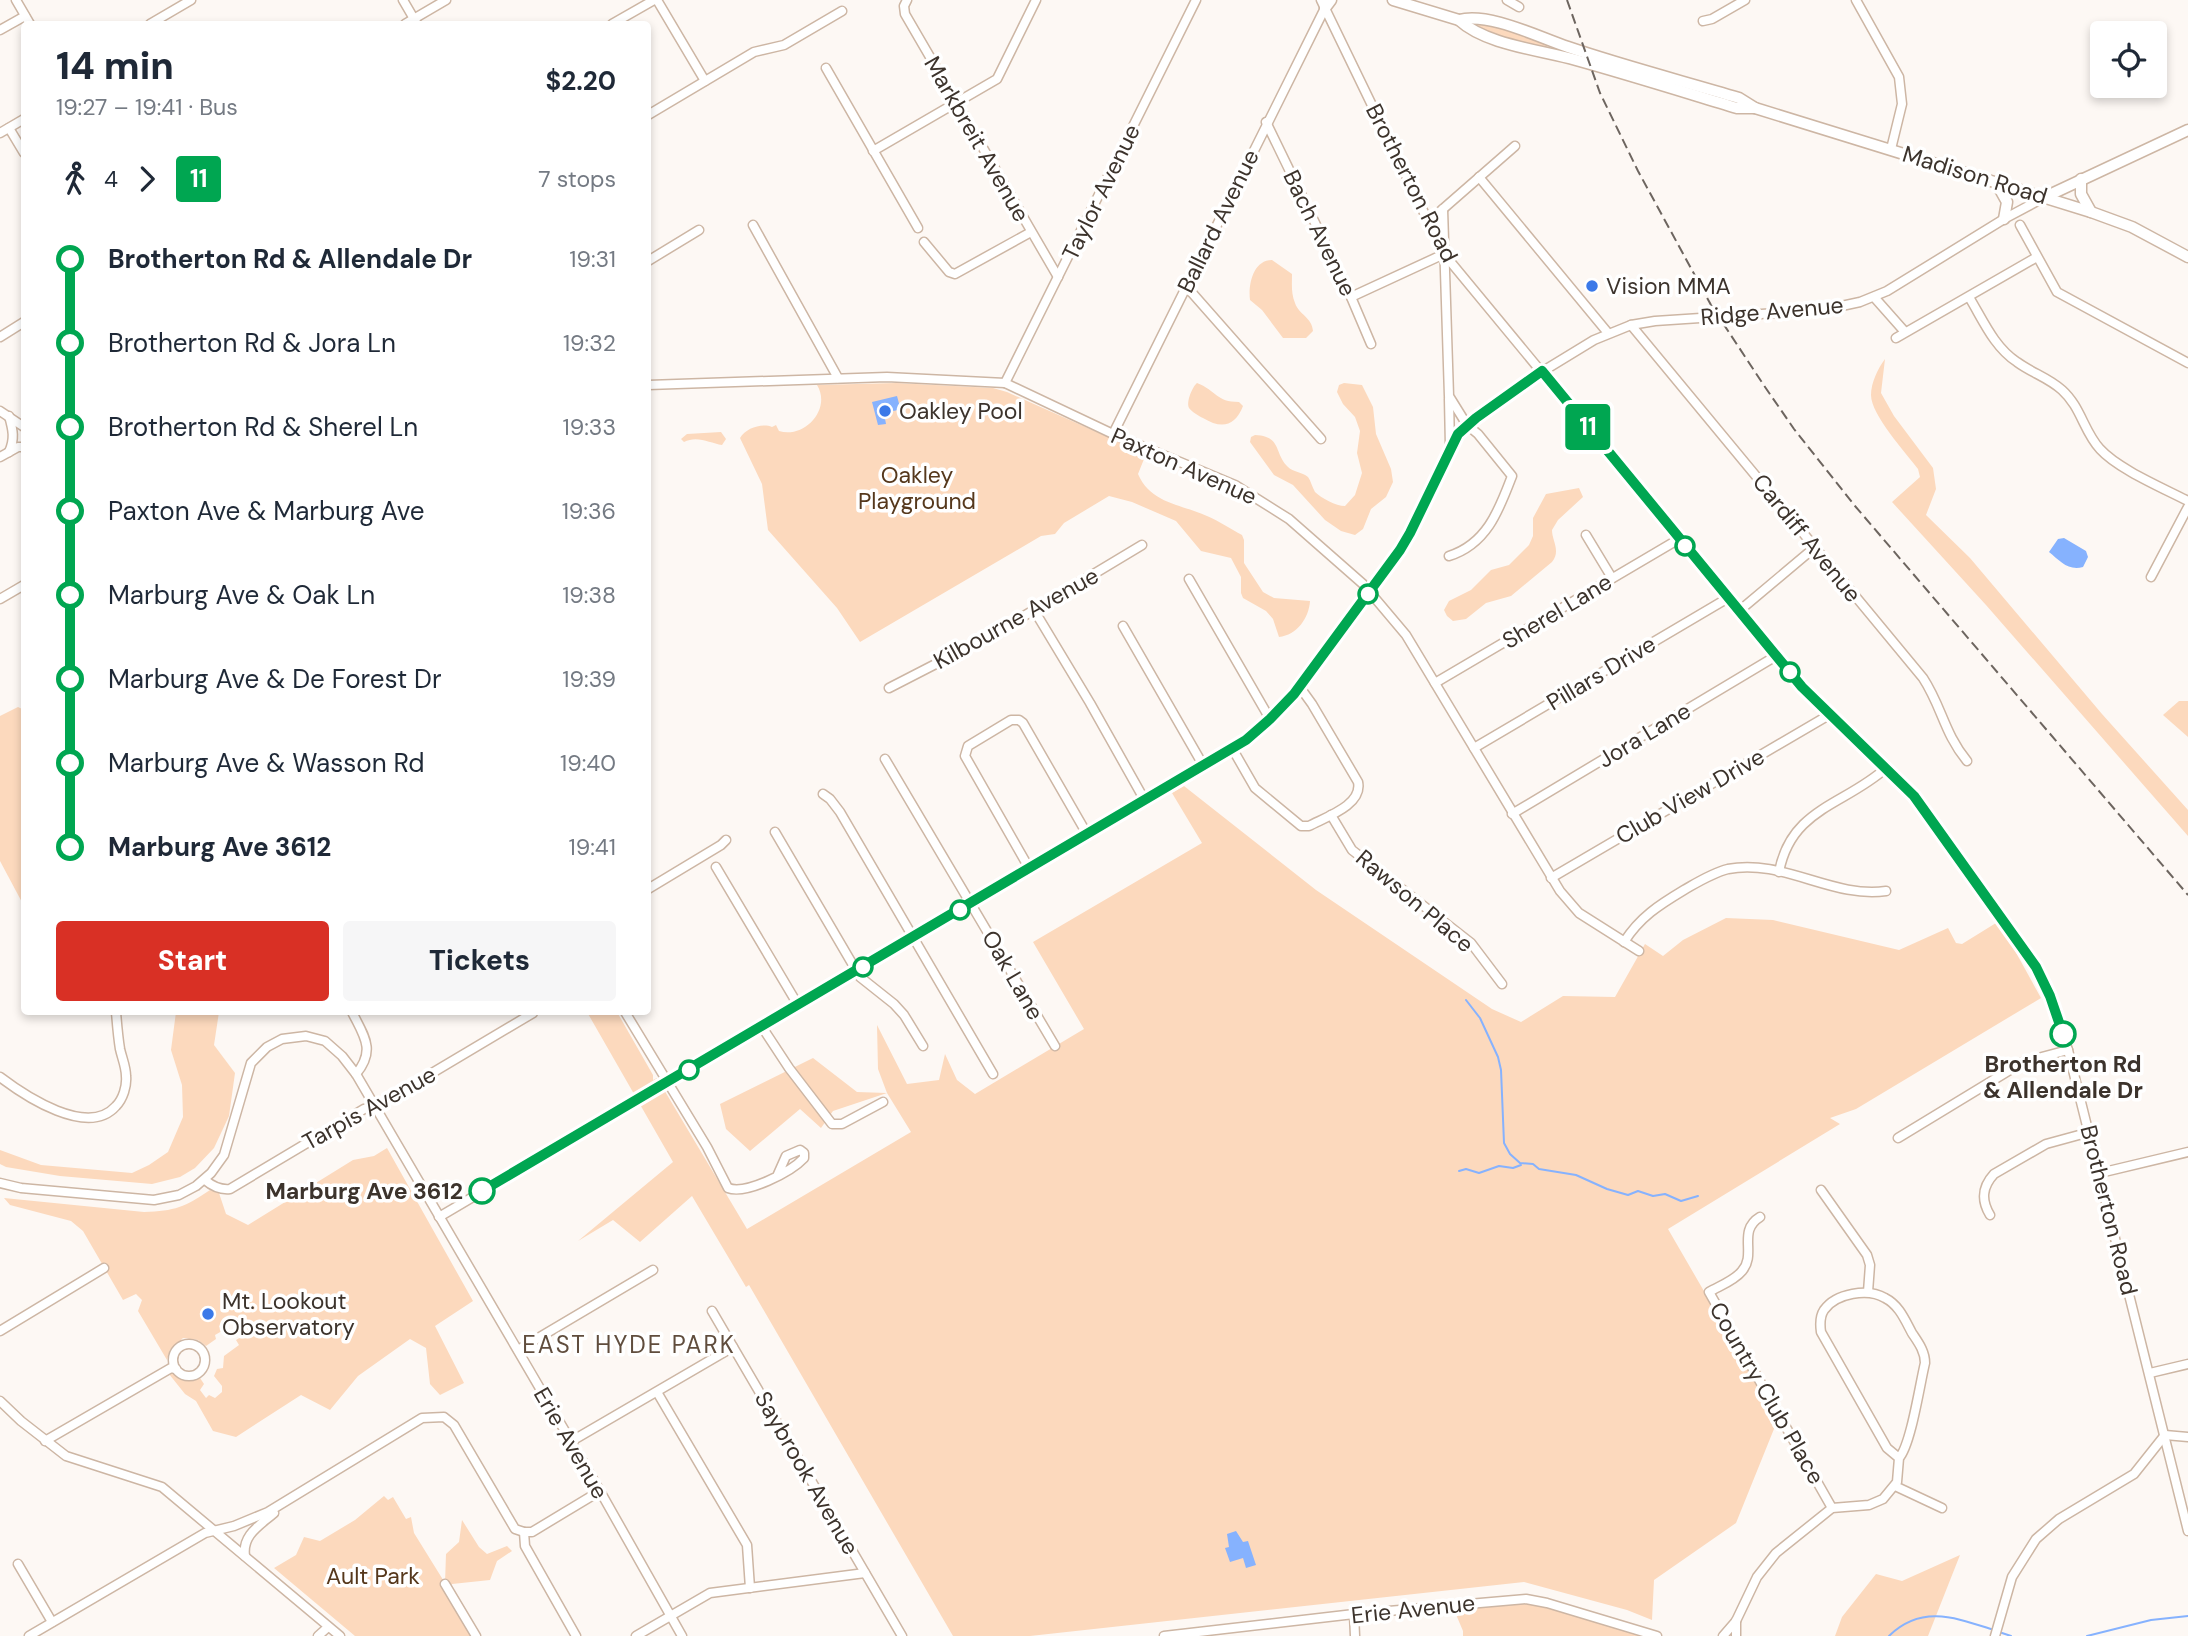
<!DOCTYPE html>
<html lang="en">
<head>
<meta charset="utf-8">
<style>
	:root { --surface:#fff; --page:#f6f6f7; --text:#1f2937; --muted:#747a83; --accent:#d93025 }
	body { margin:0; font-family:"DM Sans",sans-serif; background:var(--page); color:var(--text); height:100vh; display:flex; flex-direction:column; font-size:26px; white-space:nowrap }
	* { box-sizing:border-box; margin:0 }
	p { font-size:23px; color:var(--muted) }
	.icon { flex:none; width:38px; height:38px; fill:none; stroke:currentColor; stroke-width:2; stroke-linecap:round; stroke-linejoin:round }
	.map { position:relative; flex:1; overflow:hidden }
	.sheet { position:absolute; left:21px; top:21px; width:630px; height:994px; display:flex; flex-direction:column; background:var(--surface); border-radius:7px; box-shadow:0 4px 10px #0003 }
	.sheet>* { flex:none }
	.badge { padding:0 14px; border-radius:5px; font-size:24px; line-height:46px }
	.buttons { position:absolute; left:2090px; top:21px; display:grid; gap:14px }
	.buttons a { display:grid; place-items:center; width:77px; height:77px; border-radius:7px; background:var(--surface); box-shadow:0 4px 10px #0003; font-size:35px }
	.map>.badge { position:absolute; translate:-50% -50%; box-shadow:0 0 0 4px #fff }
	.legs { display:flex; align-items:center; gap:10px; height:77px; padding:0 35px; font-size:23px }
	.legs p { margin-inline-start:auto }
	.overview { display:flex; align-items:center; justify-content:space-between; height:119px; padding:0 35px }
	h1 { font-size:38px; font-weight:800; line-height:52px }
	.button { display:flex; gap:14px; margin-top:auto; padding:14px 35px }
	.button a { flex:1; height:80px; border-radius:7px; background:var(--accent); color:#fff; font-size:28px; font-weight:800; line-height:80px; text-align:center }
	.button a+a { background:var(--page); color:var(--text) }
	ul { padding:0 35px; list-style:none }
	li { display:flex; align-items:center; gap:24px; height:84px; font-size:26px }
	li i { display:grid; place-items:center; width:10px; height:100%; margin:0 9px; background:currentColor }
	li i::after { content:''; width:18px; height:18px; margin:-9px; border:5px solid; border-radius:50%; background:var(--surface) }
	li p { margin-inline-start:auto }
	li:first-child i { background:linear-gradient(#0000 50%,currentColor 0) }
	li:last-child i { background:linear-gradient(currentColor 50%,#0000 0) }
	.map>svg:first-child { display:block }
</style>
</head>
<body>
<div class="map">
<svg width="2188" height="1636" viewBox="0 0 2188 1636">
	<rect width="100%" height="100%" fill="#fdf8f4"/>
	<g fill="#fcd9bd">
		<path d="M1470,21C1497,26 1523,33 1548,44L1547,48L1504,38L1469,24Z"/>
		<path d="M1272,260L1292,274C1292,285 1291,293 1295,303C1299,315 1312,317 1313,331L1306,338H1283L1262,310L1250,300C1248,285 1253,260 1272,260Z"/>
		<path d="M1885,359L1881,393L1894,416L1933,468L1936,489L1926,515L1970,558L2102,714L2188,810V836L1986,605L1892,502L1920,477L1918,469C1906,453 1871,415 1871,395C1871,383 1878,368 1885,359Z"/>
		<path d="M896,383L993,388L1007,392L1146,454L1138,474C1151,504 1181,504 1207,516C1219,521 1231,529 1242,535L1244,540V563L1263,592L1274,598L1310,601C1309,618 1297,635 1279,637L1273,619L1266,611L1243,598L1241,593V577L1231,558L1201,551L1176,521L1132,502L1109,496L1064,523L1055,534L1041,536L860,642L837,608L768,530L762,484L740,438C746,428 762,423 772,427L776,425L779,431C804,439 832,409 817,385Z"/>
		<path d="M1197,383C1217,391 1216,402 1239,402L1243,406C1235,427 1221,429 1203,418C1199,416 1192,412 1189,408C1186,401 1193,386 1197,383Z"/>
		<path d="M1344,383L1362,385L1373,407L1376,434L1391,469L1393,482L1386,497L1371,509L1363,529L1355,535L1341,531L1325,520L1293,485L1274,475L1250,442L1251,437L1255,435C1282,436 1274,454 1288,467C1293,472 1302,472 1308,477C1311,481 1312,487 1315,492C1321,498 1336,506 1345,506L1355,495L1362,473L1357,453L1360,431L1355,417L1343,404L1337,392L1339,385Z"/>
		<path d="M721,432L726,439L722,445C710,443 697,435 684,442L681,439L687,434Z"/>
		<path d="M1579,488L1583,497L1558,520L1552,530C1552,541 1561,551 1552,562L1511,596L1486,603L1466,619L1453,621L1447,616L1444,610L1449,601L1471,590L1491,570L1509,565L1529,545L1533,536V518L1546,494Z"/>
		<path d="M2179,701H2188V737L2163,715Z"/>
		<path d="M18,707L24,710V906L0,861V716Z"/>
		<path d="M1184,786L1316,890L1492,1009L1521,1022L1563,996L1615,997L1645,944L1663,956L1683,940L1726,918L1773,920L1899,950L1948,928L1956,943L1962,944L1996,923L2014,949L2041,998L1856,1109L1830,1118L1840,1124L1668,1229L1778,1419L1736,1523L1654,1580L1652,1620L1627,1610L1524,1582L1030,1636H953L749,1285L746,1287L692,1196L640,1242L613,1220L578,1241L673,1162L587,1012H617L653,1075V1080L657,1078L747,1229L911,1132L887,1093L833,1111L821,1128L800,1109L750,1151L726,1129L720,1104L813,1058L857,1092L887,1093L878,1069L877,1025L907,1084L939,1080L945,1054L957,1080L975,1094L1084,1029L1033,942L1202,843L1172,793Z"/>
		<path d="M176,1012H219L214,1045L235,1073L229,1116L214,1148L195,1168L180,1177L152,1184L60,1176L6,1167L0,1164V1150L41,1165L132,1173L149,1165L168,1152L183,1117L182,1085L171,1050Z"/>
		<path d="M387,1148L473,1301L435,1326L464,1383L440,1395L430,1384L426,1348L410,1339L358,1376L330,1410L301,1395L236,1437L213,1431L196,1401L185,1394L169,1374L172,1373C181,1381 189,1383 200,1378L204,1384L200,1390L206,1398L209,1395L215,1398L222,1392V1386L214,1376L217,1369L223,1368L224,1356L239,1345L236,1340L241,1337L229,1319L219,1326L222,1331L215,1335L216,1339L206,1346L198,1340L183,1338L170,1350L167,1360L138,1311L142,1300L136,1294L123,1300L83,1231L71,1221L10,1205L4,1198L144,1212C175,1211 185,1207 210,1190L219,1193L226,1214L248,1225L353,1160L374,1156Z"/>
		<path d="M384,1496L388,1500L393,1497L406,1519L411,1517L414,1533L445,1583L446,1554L459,1542L462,1520L479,1547L487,1554L507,1546L512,1551L497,1561L490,1580L452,1584L449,1589L476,1636H355L274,1568L296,1555L304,1537L320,1541L355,1520Z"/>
		<path d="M1960,1555L1928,1636H1835L1842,1617L1876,1574L1902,1581Z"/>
		<path d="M1526,1599L1657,1636H1463V1631L1452,1605Z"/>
	</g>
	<g fill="#86b2fe">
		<path d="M897,396L901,411L898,410L884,413L886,424L878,425L872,402Z"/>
		<path d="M2064,538L2086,551L2088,557L2083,567C2068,571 2060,561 2049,552L2058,539Z"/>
		<path d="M1236,1531L1243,1542L1248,1541L1256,1565L1246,1568L1243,1558L1230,1562L1225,1548L1229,1547L1227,1534Z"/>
	</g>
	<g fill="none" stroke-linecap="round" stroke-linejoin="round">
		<g stroke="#86b2fe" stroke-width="2">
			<path d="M1466,1000L1480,1018L1498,1057L1501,1070L1504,1143L1510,1154L1520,1163L1533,1164L1539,1169L1576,1175L1607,1189L1628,1195L1638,1191L1653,1196L1665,1194L1681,1201L1698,1196"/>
			<path d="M1459,1171L1466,1169L1479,1173L1499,1166L1513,1168L1521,1165"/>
			<path d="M1999,1632L2011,1636"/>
			<path d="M1889,1636C1922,1604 1956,1618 1994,1630"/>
			<path d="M2087,1636L2151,1620L2188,1616"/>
		</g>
		<defs>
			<g id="minor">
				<path d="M16,0L30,24"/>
				<path d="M403,0L417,24"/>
				<path d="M657,0L705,81"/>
				<path d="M907,0L904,6L905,14L1058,277"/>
				<path d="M1321,0L1444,254L1802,687L1914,796L2036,967L2050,996L2068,1050L2188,1531"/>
				<path d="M1507,0L1519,7"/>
				<path d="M1856,0L1899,77L1902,104L1891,149"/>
				<path d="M1703,21L1712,19L1745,0"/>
				<path d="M150,24L191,0"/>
				<path d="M405,24L446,0"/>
				<path d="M612,24L654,0"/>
				<path d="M0,30L25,16"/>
				<path d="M826,68L918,228"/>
				<path d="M648,115L754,52L784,45L842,11"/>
				<path d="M1266,122L1351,297L1371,344"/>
				<path d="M9,128L24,153"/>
				<path d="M0,133L24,119"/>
				<path d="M873,151L997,79L1036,0"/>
				<path d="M1479,177L1608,333"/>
				<path d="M1443,209L1449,396L1467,425L1478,434L1512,476C1499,510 1487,544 1449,556"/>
				<path d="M1428,222L1515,146"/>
				<path d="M753,225L838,378"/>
				<path d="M2020,225L2057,292L2188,363"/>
				<path d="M924,242L949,272L955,274L1031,232"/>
				<path d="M648,261L699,230"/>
				<path d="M1186,286L1321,439"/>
				<path d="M1351,297L1444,254"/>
				<path d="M1874,297L1905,332"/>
				<path d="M1969,297C1983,320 1994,347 2017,362C2032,373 2049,378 2062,390C2081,407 2084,432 2100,449C2118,469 2163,488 2188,501"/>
				<path d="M1631,325L1923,678C1942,707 1944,733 1967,761"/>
				<path d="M0,337L24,322"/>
				<path d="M1896,338L2037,257"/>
				<path d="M1005,383L1196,0"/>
				<path d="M648,385L887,377L1005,383L1113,434L1235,485L1289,519L1363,584L1406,635L1560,891L1579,913L1639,951"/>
				<path d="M1449,399L1450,447"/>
				<path d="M0,411L24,427"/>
				<path d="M1113,434L1325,8"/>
				<path d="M9,452C15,439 13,430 9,416"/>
				<path d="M0,457L18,447H24"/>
				<path d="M1586,535L1612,578"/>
				<path d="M2151,577L2188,507"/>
				<path d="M1189,579L1270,719"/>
				<path d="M0,599L24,585"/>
				<path d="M1034,610L1090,703L1144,799"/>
				<path d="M1739,611L1814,548"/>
				<path d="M1123,626L1203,765"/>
				<path d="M1435,683L1679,539"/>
				<path d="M889,688L994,634L1142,545"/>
				<path d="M1232,748L1255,788L1301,826H1309C1326,817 1363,805 1358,782L1312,704L1299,686"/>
				<path d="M1474,748L1728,598"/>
				<path d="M885,759L1055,1046"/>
				<path d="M823,794L830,799L840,812L993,1074"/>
				<path d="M1512,814L1776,656"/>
				<path d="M1331,815L1352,850L1471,943L1502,984"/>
				<path d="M775,832L860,977L894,1004L904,1015L923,1046"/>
				<path d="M716,867L798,1005"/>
				<path d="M1029,868L965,756L968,746L1011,720H1019L1023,723L1087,834"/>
				<path d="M1779,872C1791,808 1845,805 1886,768"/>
				<path d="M1551,878L1829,715"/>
				<path d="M648,889L721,845L726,840"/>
				<path d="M1624,942C1640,917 1659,905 1684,890C1698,882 1712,873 1728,869C1782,858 1833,899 1886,891"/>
				<path d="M352,1012C364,1036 376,1050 356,1074"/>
				<path d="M625,1012L707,1147L728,1188C746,1195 791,1172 804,1158V1153L800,1150L786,1156L778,1174"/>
				<path d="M762,1027L789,1068L832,1124H842L883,1102"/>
				<path d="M0,1077C25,1096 88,1138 116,1106C123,1099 127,1086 126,1076C126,1067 122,1058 120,1049C118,1037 117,1024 116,1012"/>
				<path d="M1898,1138L2023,1062L2068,1050"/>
				<path d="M2100,1173L2188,1152"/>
				<path d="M205,1180C212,1186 220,1190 230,1189L364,1109L375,1107L533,1013"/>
				<path d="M0,1183L21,1188L154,1200L179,1195L196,1186L211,1173L224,1155L251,1063L267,1047L282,1039L306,1036L325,1041L342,1056L356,1074L600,1491L682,1636"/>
				<path d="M1821,1190L1867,1255L1870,1265L1868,1292"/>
				<path d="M1990,1215C1981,1200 1982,1187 1994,1174L2046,1144L2090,1132"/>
				<path d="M439,1217L1246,740L1270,719L1294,693L1400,550L1410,533L1450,447L1458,434L1467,425L1535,376L1594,340L1631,325L1655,321L1823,310L1860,302L1887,291L2004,219L2045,197"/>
				<path d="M1760,1217C1737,1231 1757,1254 1742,1271C1734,1281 1719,1286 1709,1292L1832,1508"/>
				<path d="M712,1311L902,1636"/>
				<path d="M0,1331L104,1268"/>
				<circle cx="189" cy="1360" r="16"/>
				<path d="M518,1350L653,1270"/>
				<path d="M2150,1373L2188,1364"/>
				<path d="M657,1392L747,1545L750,1588"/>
				<path d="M0,1401L21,1421L66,1456L162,1487L340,1636"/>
				<path d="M2165,1435L2188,1437"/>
				<path d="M45,1441L171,1368L176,1369"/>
				<path d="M570,1442L733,1347"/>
				<path d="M1895,1486L1942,1508"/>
				<path d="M524,1532L525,1546L576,1636"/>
				<path d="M245,1556C242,1535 259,1526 274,1513"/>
				<path d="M18,1564L52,1622"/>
				<path d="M445,1584L476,1636"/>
				<path d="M1354,1614L1355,1636"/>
				<path d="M1736,1621V1636"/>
				<path d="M29,1636L205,1533L234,1526L268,1512L422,1418L444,1417L454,1425L515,1529L524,1532H532L600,1491"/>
				<path d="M318,1636L328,1627"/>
				<path d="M636,1636L710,1593L865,1573"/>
				<path d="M1164,1636L1354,1614L1526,1599L1547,1603L1657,1636"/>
				<path d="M1723,1636L1736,1621L1757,1577L1776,1553L1832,1508L1869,1505L1883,1499L1897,1482L1899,1458L1887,1448L1821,1332C1820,1325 1820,1316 1824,1310C1836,1293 1868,1288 1885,1298C1899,1305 1905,1320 1912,1333C1918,1342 1925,1351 1925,1363C1920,1383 1911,1445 1899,1458"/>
				<path d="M1995,1636L2012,1577L2036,1539L2059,1519L2134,1474L2165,1435"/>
			</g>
			<g id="major">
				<path d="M1393,0L1459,20C1486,45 1541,50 1576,60C1630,75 1684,92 1737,108H1755"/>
				<path d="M1325,8L1331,0"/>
				<path d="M1459,20C1489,12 1538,37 1568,47C1624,66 1682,81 1739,98L1755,108L2091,212L2132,227L2188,257"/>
				<path d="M2081,179V194L2091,212"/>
				<path d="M1997,184L2007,202L2004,219"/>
				<path d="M2045,197L2188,130"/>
			</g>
		</defs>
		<use href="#minor" stroke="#cdb6a4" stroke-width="11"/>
		<use href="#major" stroke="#cdb6a4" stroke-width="13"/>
		<use href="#minor" stroke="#fff" stroke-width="8"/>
		<use href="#major" stroke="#fff" stroke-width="10"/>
		<path stroke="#6d655f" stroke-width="2" stroke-dasharray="10 5" stroke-linecap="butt" d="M1567,0L1600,93L1638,171L1711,305L1763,384L1794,429L1855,506L2188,895"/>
	</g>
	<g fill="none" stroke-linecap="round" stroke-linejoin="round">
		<defs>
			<path id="line-1" d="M482,1191L1246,740L1270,719L1294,694L1400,550L1410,533L1458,434L1476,418L1542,371L1802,687L1914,796L2036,967L2050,996L2063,1034"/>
		</defs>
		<use href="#line-1" stroke="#fff" stroke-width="16"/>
		<use href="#line-1" stroke="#00a651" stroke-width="10"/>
	</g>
	<g fill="#3b79e8" stroke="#fff" stroke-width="2.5">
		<circle cx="1592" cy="286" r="7"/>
		<circle cx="885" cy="411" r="7"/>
		<circle cx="208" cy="1314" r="7"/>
	</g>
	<g fill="#fff" stroke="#00a651" stroke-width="3.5">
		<circle cx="1685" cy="546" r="9"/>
		<circle cx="1368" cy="594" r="9"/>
		<circle cx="1790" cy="672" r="9"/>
		<circle cx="960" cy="910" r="9"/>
		<circle cx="863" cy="967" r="9"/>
		<circle cx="2063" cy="1034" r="12"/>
		<circle cx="689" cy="1070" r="9"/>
		<circle cx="482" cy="1191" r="12"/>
	</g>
	<g text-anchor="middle" stroke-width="7" stroke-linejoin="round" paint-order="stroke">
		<g font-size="23" fill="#3c332c" stroke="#fff">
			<text transform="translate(977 139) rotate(60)" y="8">Markbreit Avenue</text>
			<text transform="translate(1975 175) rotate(17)" y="8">Madison Road</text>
			<text transform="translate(1412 183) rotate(63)" y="8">Brotherton Road</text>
			<text transform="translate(1101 192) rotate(-64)" y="8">Taylor Avenue</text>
			<text transform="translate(1218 221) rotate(-64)" y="8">Ballard Avenue</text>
			<text transform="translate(1320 233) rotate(64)" y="8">Bach Avenue</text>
			<text transform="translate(1772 311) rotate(-5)" y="8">Ridge Avenue</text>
			<text transform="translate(1184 466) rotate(24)" y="8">Paxton Avenue</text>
			<text transform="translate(1807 538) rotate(51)" y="8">Cardiff Avenue</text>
			<text transform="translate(1557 611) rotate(-31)" y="8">Sherel Lane</text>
			<text transform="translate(1016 618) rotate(-29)" y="8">Kilbourne Avenue</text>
			<text transform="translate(1601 673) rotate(-31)" y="8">Pillars Drive</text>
			<text transform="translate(1644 735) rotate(-31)" y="8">Jora Lane</text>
			<text transform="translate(1690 796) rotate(-30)" y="8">Club View Drive</text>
			<text transform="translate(1415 901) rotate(40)" y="8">Rawson Place</text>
			<text transform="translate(1013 975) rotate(60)" y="8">Oak Lane</text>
			<text transform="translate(369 1108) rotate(-29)" y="8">Tarpis Avenue</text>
			<text transform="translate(2109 1210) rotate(76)" y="8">Brotherton Road</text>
			<text transform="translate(1767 1393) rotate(60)" y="8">Country Club Place</text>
			<text transform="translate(571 1443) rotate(60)" y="8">Erie Avenue</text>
			<text transform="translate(807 1473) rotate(60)" y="8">Saybrook Avenue</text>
			<text transform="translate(1413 1609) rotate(-6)" y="8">Erie Avenue</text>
		</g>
		<g font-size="23" fill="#3c332c" stroke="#fff" text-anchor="start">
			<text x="1606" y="294">Vision MMA</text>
			<text x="899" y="419">Oakley Pool</text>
			<text x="222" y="1309">Mt. Lookout<tspan x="222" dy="26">Observatory</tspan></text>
		</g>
		<g font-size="23" fill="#56381c" stroke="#fff">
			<text x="917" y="483">Oakley<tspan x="917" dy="26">Playground</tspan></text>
			<text x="373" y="1584">Ault Park</text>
		</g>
		<g font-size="23" font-weight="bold" fill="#3c332c" stroke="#fff">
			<text x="2063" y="1072">Brotherton Rd<tspan x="2063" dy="26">&amp; Allendale Dr</tspan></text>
			<text x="463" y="1199" text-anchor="end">Marburg Ave 3612</text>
		</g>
		<g font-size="24" letter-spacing="2" fill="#604d3d" stroke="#fff">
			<text x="629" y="1353">EAST HYDE PARK</text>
		</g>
	</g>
</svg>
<div class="buttons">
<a><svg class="icon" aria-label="locate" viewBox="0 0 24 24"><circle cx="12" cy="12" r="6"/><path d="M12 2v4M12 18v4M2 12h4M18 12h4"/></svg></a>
</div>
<b class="badge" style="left:1588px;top:427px;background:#00a651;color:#fff">11</b>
<section class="sheet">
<div class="overview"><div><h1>14 min</h1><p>19:27 – 19:41 · Bus</p></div><b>$2.20</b></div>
<div class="legs"><svg class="icon" aria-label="walk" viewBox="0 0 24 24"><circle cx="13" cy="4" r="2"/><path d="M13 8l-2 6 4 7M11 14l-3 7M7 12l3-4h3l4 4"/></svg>4<svg class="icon" aria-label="forward" viewBox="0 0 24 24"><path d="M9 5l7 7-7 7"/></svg><b class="badge" style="background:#00a651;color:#fff">11</b><p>7 stops</p></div>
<ul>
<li><i style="color:#00a651"></i><b>Brotherton Rd &amp; Allendale Dr</b><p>19:31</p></li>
<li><i style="color:#00a651"></i><span>Brotherton Rd &amp; Jora Ln</span><p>19:32</p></li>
<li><i style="color:#00a651"></i><span>Brotherton Rd &amp; Sherel Ln</span><p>19:33</p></li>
<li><i style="color:#00a651"></i><span>Paxton Ave &amp; Marburg Ave</span><p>19:36</p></li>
<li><i style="color:#00a651"></i><span>Marburg Ave &amp; Oak Ln</span><p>19:38</p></li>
<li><i style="color:#00a651"></i><span>Marburg Ave &amp; De Forest Dr</span><p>19:39</p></li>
<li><i style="color:#00a651"></i><span>Marburg Ave &amp; Wasson Rd</span><p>19:40</p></li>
<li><i style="color:#00a651"></i><b>Marburg Ave 3612</b><p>19:41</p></li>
</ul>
<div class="button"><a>Start</a><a>Tickets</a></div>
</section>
</div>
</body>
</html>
